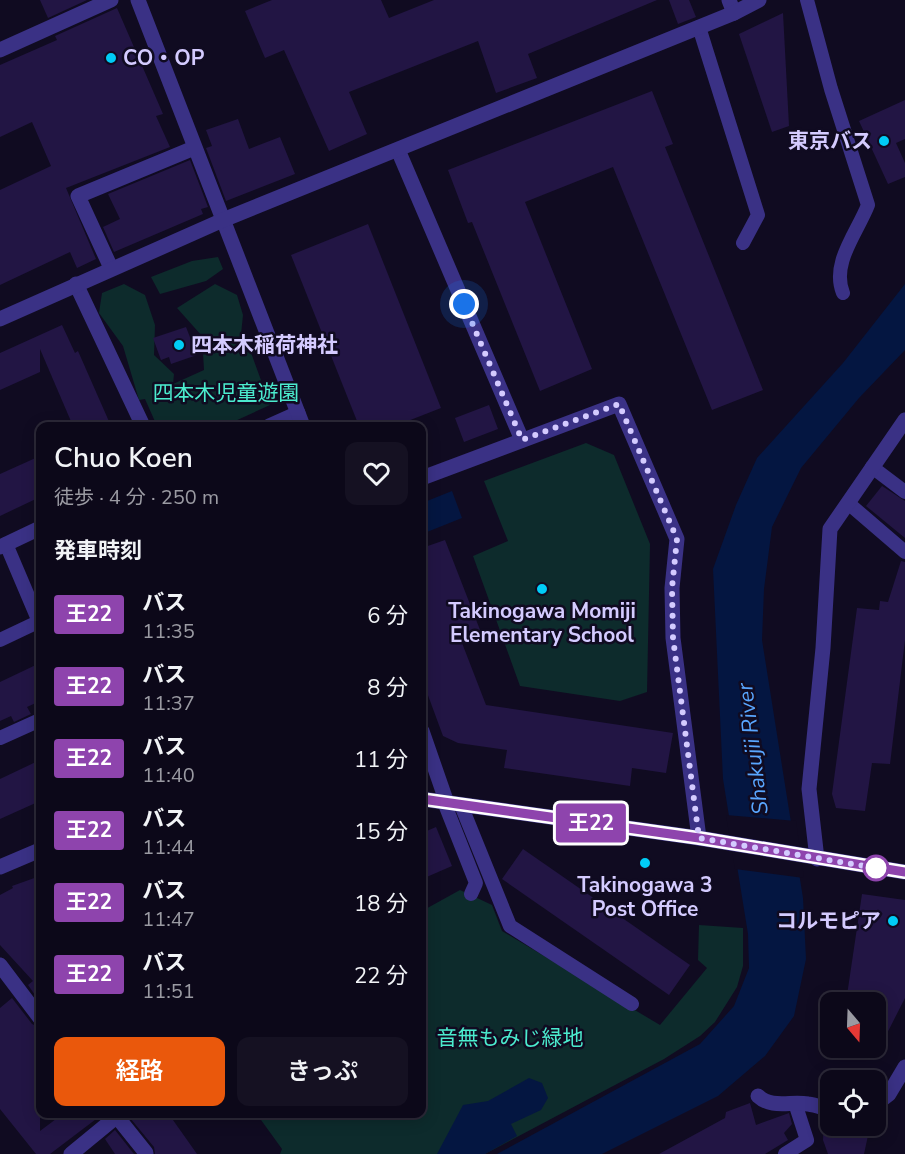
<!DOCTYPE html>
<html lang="ja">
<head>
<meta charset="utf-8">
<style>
	:root { --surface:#0c0819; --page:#151122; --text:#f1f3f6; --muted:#9a9aa2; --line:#2c2938; --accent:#ea580c }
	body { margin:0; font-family:"Nunito Sans","Noto Sans JP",sans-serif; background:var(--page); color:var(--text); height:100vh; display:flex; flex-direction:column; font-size:22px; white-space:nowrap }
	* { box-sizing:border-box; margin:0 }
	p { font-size:20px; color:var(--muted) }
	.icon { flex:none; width:33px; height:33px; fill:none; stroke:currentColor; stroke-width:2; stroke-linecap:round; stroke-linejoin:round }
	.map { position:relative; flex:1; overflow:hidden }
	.side { position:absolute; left:36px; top:422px; width:390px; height:696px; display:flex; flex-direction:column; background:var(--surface); border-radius:12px; box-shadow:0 3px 15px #0003,0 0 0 2px var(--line) }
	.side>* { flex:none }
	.badge { padding:0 12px; border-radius:4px; font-size:21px; line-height:39px }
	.needle { width:39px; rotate:161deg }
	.fabs { position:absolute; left:820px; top:992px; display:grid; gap:12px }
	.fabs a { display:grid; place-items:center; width:66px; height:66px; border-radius:12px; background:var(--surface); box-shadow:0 3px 15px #0003,0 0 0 2px var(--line); font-size:30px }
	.you { position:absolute; width:30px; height:30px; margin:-15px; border:4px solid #fff; border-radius:50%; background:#1a73e8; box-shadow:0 0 0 9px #1a73e833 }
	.map>.badge { position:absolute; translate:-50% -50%; box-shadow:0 0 0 3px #fff }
	h2 { padding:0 18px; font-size:22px; line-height:54px }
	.round { display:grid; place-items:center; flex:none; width:63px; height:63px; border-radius:12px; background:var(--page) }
	.summary { display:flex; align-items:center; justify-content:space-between; height:102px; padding:0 18px }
	h1 { font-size:28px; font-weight:600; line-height:45px }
	.action { display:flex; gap:12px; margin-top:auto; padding:12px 18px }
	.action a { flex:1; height:69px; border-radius:12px; background:var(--accent); color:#fff; font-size:24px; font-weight:600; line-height:69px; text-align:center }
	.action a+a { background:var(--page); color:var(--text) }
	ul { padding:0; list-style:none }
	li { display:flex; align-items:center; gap:18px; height:72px; padding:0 18px }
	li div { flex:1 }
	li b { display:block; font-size:22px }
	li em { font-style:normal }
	li .badge { min-width:66px; font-weight:700; text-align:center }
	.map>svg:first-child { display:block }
</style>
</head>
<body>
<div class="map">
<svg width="905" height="1154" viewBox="0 0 905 1154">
	<rect width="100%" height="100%" fill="#100b21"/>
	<g fill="#0d2b2c">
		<path d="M218,257L223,269L206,281L160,294L151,277L192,261Z"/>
		<path d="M124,284L145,295L155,325L154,355L174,374L173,384L204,370L202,336L177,308L215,284L237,295L243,315L239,354L250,350L270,405L224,426H157L145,399L139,400L123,346L99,313L102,293Z"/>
		<path d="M586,443L614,455L650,544L647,692L620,701L520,686L473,556L508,541L484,481Z"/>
		<path d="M460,890L492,905L502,931L660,1025L707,968L698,960L699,925L743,928V966L737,987L715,1022L700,1036L664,1059L485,1154H280L282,1149L256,1113H422V911Z"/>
	</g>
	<g fill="#041641">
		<path d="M905,284V350L859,398L801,468L772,527L764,589L762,640L803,898L806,959L794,1016L765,1056L718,1096L602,1154H497L700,1044L734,1006L749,968L748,934L723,779L713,569L736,505L757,458L843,363Z"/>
		<path d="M452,491L462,518L422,534V503Z"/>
		<path d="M529,1078L542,1083L548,1098L541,1110L511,1124L517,1136L485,1154H437L463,1105L488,1101Z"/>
	</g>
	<path fill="#100b21" d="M726,815L796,821L804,878L735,869Z"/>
	<g fill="#221544">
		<path d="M40,0H87L48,18Z"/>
		<path d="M272,0H381L389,18L434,0H657L528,54L537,78L496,93L478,41L349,92L367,134L329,151L284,50L265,58L245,11Z"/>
		<path d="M669,0H689L696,17L678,24Z"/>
		<path d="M117,8L163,114L156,116L170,147L66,188L96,259L77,268L70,252L0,285V190L51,166L32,122L0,137V65L57,40L55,36Z"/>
		<path d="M783,13L789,126L772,132L739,34Z"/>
		<path d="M652,91L673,144L665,147L763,390L712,410L613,167L525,202L592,369L540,391L472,222L468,223L448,170Z"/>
		<path d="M905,100V139L896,143L905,163V177L888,184L859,121Z"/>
		<path d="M238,119L249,149L280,137L295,174L226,201L206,148L212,146L206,130Z"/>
		<path d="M190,160L208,207L201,209L203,214L114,252L103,227L120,219L108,194Z"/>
		<path d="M368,224L441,408L395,426H359L291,255Z"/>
		<path d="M62,325L75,353L78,351L111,426H73L40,349V372L0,390V353Z"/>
		<path d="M186,327L197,355L171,364L169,357L161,360L153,338Z"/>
		<path d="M489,405L498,429L464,442L455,418Z"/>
		<path d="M40,456V497L0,516V474Z"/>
		<path d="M882,486L905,501V538L866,506Z"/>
		<path d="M445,540L482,635L462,643L486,705L673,733L666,773L632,768L630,786L504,768L507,750L458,743L443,736L422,679V548Z"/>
		<path d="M901,561L905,562V640L890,764L872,763L865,811L836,808L832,794L857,608L879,610L880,601L888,602Z"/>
		<path d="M40,663V701L27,707L31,714L14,722L11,716L0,721V682Z"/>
		<path d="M40,760V801L0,819V779Z"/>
		<path d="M436,827L452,866L422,879V833Z"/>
		<path d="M523,849L690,965L669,995L502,879Z"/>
		<path d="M40,876V1002L28,985L33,981L0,945V895L13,888L12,886Z"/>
		<path d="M862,894L905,900V998L876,1055V1002H846Z"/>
		<path d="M12,998L32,1024L40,1028V1131L64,1113H104L50,1154H36L0,1109V1008Z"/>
		<path d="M750,1103L756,1125L789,1113L792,1124L784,1133L788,1140L765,1154H659L725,1118L726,1112Z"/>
		<path d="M126,1113H168L197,1154H155L154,1147Z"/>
		<path d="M824,1121L869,1131L864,1154H828L823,1140Z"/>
		<path d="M115,1130L134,1154H115L105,1139Z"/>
	</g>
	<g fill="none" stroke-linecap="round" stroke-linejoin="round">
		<g stroke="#3a3185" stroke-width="14">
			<path d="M807,0L831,89L868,205C857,233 831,263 843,293"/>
			<path d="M699,27L758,215L743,243"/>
			<path d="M872,467L905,492"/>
			<path d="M848,503L905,552"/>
			<path d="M6,544L40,624"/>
			<path d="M0,640L40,621"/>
			<path d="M0,738L40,720"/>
			<path d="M444,802L476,883L471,894"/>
			<path d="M461,805L510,926L632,1004"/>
			<path d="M785,1154L807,1140L795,1103"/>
		</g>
		<g stroke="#3a3185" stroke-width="15">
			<path d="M729,0L734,13"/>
			<path d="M0,50L111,0"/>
			<path d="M398,150L522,440"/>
			<path d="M111,268L78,196L194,148"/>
			<path d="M76,284L143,426"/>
			<path d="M269,426L298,413"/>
			<path d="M422,478L619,404L677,539L672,588L673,638L699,838"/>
			<path d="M0,547L40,528"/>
			<path d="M817,859L809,789L823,648L830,529L905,420"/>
			<path d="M0,965L40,1018"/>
			<path d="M758,1096C772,1109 790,1101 808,1104C816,1105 823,1108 831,1110"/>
			<path d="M876,1104L889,1094L905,1067"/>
			<path d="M114,1113L146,1153"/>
			<path d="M71,1154L116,1117"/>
		</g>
		<g stroke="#3a3185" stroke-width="15">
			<path d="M138,0L303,426"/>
			<path d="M0,319L223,220L734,13L759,0"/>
			<path d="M422,731L447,803"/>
			<path d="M422,799L699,838L905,872"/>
			<path d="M0,867L40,850"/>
		</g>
	</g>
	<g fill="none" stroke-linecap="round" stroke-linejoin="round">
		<defs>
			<path id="line" d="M422,799L699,838L905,872"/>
		</defs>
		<use href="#line" stroke="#fff" stroke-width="14"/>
		<use href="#line" stroke="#8e44ad" stroke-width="9"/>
		<path stroke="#d4cbff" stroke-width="6" stroke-dasharray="0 10.8" d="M464,304L522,440L619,404L677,539L672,588L673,638L699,838L876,868"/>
	</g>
	<g fill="#00ccf6" stroke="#100b21" stroke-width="2">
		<circle cx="111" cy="58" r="6"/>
		<circle cx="884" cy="141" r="6"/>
		<circle cx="179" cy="345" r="6"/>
		<circle cx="542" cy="589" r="6"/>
		<circle cx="645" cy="863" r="6"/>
		<circle cx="893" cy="921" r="6"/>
	</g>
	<circle fill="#fff" stroke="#8e44ad" stroke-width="3" cx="876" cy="868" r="12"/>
	<g text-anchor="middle" stroke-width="5" stroke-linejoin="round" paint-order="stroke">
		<g font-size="21" font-weight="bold" fill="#d4cbff" stroke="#100b21" text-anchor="start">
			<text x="123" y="65">CO・OP</text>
			<text x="872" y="148" text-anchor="end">東京バス</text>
			<text x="191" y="352">四本木稲荷神社</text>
			<text x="542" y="618" text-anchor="middle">Takinogawa Momiji<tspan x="542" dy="24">Elementary School</tspan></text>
			<text x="645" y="892" text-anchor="middle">Takinogawa 3<tspan x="645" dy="24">Post Office</tspan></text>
			<text x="881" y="928" text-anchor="end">コルモピア</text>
		</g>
		<g font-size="21" fill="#4bebce" stroke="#100b21">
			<text x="226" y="400">四本木児童遊園</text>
			<text x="510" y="1045">音無もみじ緑地</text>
		</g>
		<g font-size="22" font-style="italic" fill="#59a6ff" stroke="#100b21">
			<text transform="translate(752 749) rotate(-97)" y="8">Shakujii River</text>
		</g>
	</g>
</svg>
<div class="fabs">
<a><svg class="needle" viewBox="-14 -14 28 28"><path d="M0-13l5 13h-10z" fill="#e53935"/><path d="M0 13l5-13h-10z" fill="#9a9aa2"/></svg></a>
<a><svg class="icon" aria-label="locate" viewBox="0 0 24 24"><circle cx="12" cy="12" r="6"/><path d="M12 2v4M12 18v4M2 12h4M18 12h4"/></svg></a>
</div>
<div class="you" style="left:464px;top:304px"></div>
<b class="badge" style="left:591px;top:823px;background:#8e44ad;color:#fff">王22</b>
<section class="side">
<div class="summary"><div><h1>Chuo Koen</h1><p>徒歩 · 4 分 · 250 m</p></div><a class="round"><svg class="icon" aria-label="heart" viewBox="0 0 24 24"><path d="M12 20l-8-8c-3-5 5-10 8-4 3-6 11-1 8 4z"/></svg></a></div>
<h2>発車時刻</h2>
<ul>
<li><span class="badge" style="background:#8e44ad;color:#fff">王22</span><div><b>バス</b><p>11:35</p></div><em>6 分</em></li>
<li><span class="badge" style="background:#8e44ad;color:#fff">王22</span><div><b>バス</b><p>11:37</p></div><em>8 分</em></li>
<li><span class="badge" style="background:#8e44ad;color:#fff">王22</span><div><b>バス</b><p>11:40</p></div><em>11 分</em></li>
<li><span class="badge" style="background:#8e44ad;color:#fff">王22</span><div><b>バス</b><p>11:44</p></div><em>15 分</em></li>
<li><span class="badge" style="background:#8e44ad;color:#fff">王22</span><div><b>バス</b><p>11:47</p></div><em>18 分</em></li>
<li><span class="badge" style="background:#8e44ad;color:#fff">王22</span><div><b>バス</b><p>11:51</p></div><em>22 分</em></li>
</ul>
<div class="action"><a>経路</a><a>きっぷ</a></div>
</section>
</div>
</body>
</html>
